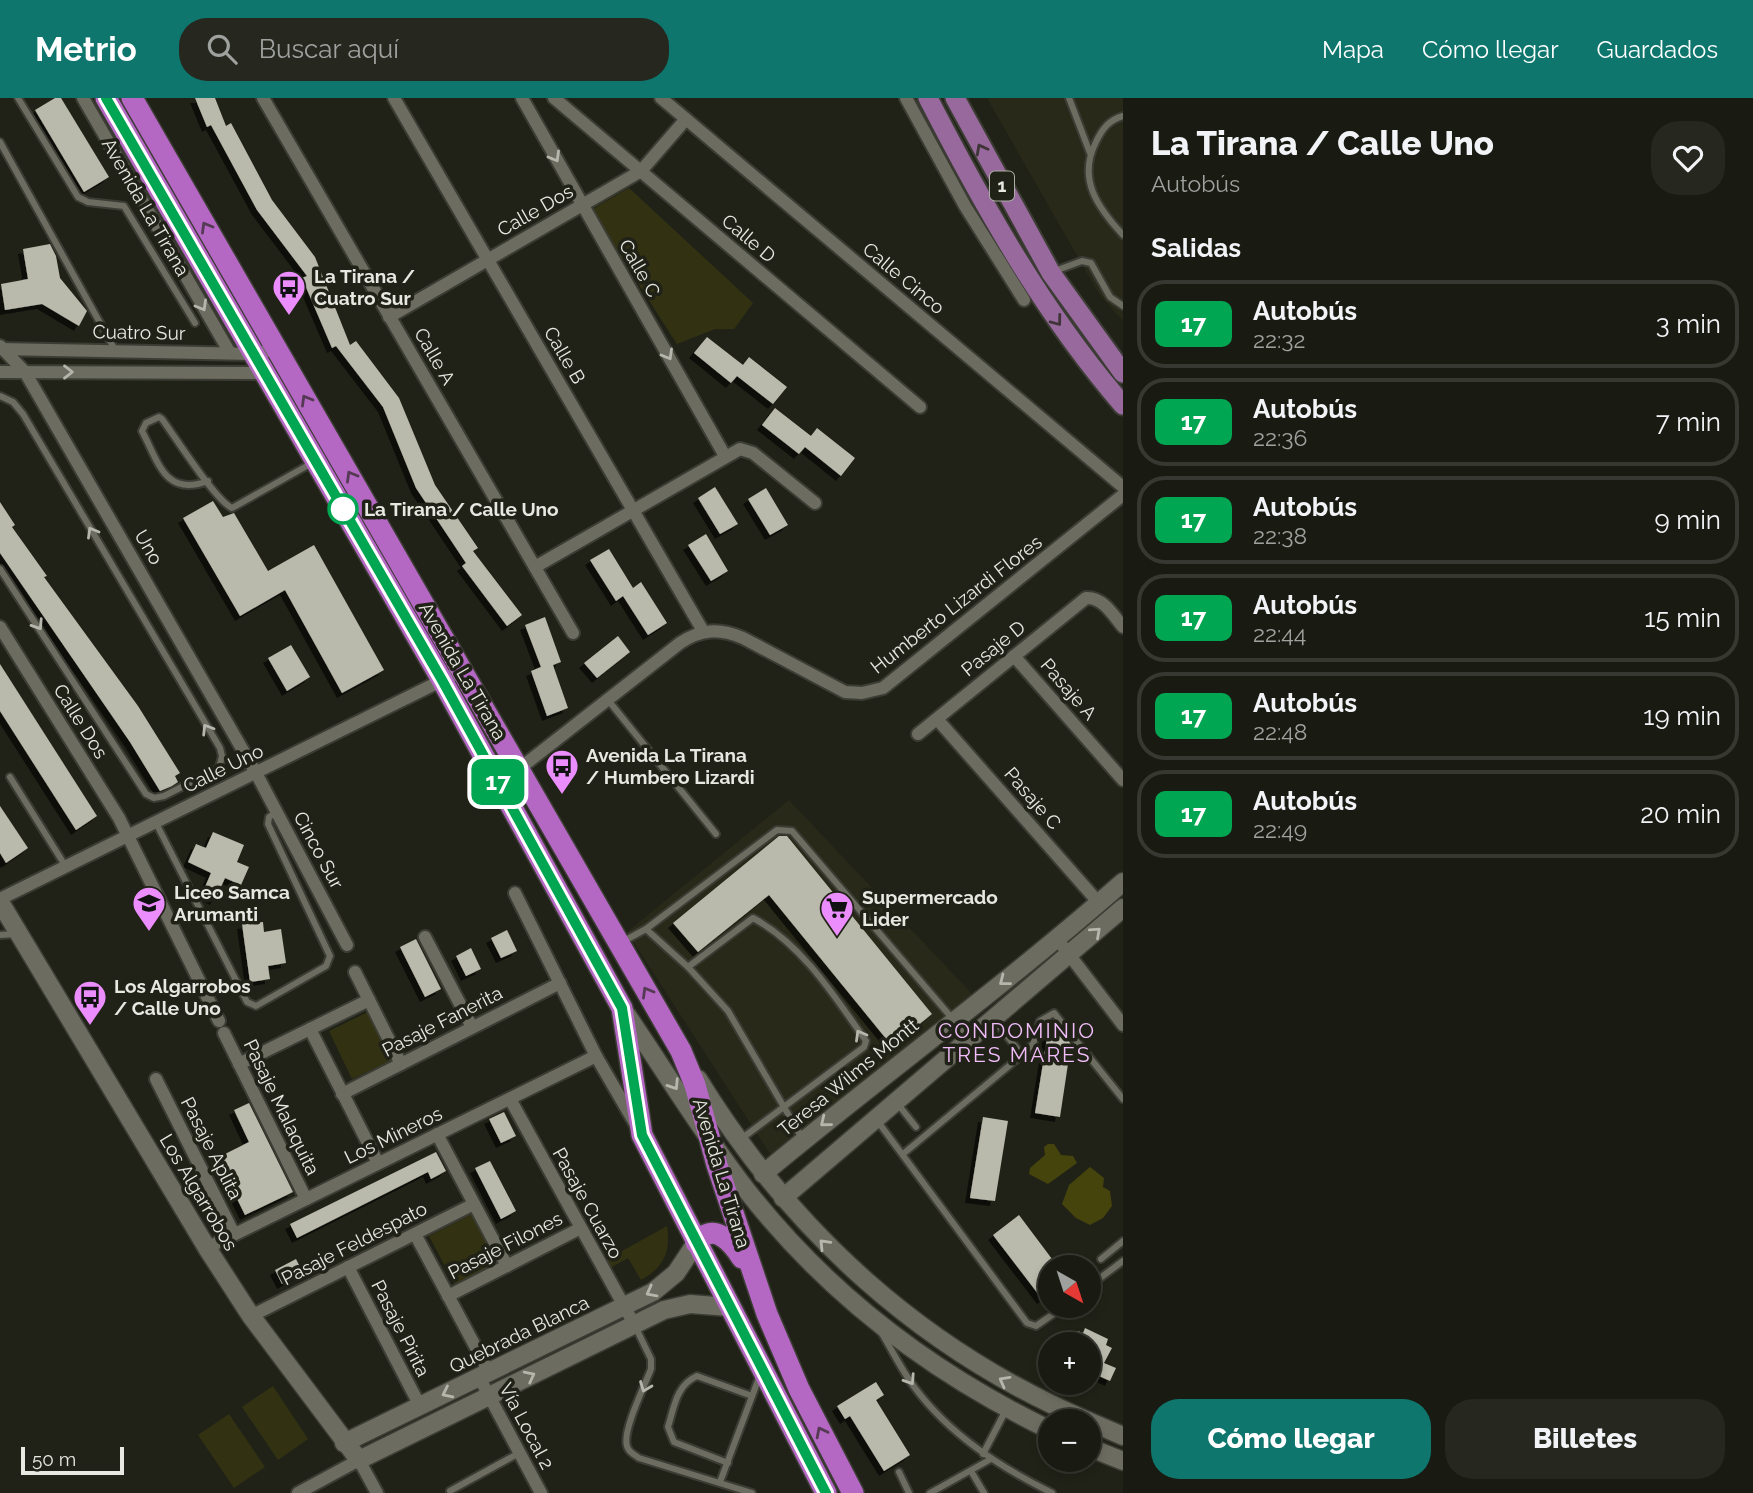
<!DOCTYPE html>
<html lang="es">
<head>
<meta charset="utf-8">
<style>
	:root { --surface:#191a11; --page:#26271f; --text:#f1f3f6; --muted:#9fa19f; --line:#373831; --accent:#0f766e }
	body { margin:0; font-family:Raleway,sans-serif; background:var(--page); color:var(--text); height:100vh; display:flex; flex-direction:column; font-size:26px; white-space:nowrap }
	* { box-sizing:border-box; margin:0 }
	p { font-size:23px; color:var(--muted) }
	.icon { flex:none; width:38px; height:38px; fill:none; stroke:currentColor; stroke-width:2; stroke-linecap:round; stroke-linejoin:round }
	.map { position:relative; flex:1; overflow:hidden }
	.panel { display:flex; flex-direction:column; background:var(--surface); width:630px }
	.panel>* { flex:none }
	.badge { padding:0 14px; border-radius:10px; font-size:24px; line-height:46px }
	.needle { width:46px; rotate:141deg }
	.buttons { position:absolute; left:1038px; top:1157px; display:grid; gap:14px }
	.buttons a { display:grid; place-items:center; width:63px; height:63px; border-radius:50%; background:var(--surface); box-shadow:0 4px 10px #0003,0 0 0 2px var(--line); font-size:35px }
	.scale { position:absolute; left:21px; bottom:18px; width:103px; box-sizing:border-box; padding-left:7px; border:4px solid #e7e8e1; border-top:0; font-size:19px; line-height:24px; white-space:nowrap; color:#e7e8e1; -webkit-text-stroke:5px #212217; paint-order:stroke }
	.map>.badge { position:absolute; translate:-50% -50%; box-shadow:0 0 0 4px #fff }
	h2 { padding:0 28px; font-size:26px; line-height:63px }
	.round { display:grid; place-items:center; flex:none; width:74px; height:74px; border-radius:28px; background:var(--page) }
	.summary { display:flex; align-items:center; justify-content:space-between; height:119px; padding:0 28px }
	h1 { font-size:33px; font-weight:800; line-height:52px }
	.primary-button { display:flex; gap:14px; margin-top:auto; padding:14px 28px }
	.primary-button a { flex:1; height:80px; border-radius:28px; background:var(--accent); color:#fff; font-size:28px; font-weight:800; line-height:80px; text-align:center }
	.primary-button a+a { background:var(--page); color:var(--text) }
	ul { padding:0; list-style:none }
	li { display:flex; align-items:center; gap:21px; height:88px; margin:0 14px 10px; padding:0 14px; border:4px solid var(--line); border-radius:28px }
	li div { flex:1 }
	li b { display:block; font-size:26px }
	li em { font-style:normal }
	li .badge { min-width:77px; font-weight:700; text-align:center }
	header { display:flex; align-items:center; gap:42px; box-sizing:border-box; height:98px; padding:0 35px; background:var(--accent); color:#fff }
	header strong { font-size:33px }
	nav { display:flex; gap:38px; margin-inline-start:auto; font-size:24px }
	.search { width:490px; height:63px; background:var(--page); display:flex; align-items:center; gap:18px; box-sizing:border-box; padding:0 24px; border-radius:28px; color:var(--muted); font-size:26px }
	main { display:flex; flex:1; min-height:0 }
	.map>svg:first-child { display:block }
</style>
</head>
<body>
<header>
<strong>Metrio</strong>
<div class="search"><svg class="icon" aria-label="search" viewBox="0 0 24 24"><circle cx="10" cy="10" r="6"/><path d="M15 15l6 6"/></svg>Buscar aquí</div>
<nav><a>Mapa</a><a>Cómo llegar</a><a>Guardados</a></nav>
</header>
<main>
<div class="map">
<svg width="1123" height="1395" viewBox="0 0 1123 1395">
	<defs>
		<filter id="shadow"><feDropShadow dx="-5" dy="5" stdDeviation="0" flood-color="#0009"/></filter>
	</defs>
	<rect width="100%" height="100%" fill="#212217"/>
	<g fill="#282918">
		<path d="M987,0H1123V223L1099,196Z"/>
		<path d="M789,702L974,898L772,1059L627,834Z"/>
	</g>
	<g fill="#323213">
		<path d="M629,90L753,205L734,231H715L677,246L591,112Z"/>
		<path d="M368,914L392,962L352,981L329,933Z"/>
		<path d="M472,1116L497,1165L455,1187L429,1138Z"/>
		<path d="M667,1128C671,1154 664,1169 641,1182L628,1160L610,1170L606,1162Z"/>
		<path d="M273,1288L308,1341L278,1362L242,1309Z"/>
		<path d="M229,1316L265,1369L234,1390L198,1337Z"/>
	</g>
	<g fill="#45440c">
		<path d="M1048,1046H1054L1061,1057L1073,1058L1077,1065L1048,1086L1029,1076L1030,1070L1045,1057L1044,1049Z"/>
		<path d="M1090,1069L1104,1080L1103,1089L1110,1093L1112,1108L1103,1120L1090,1127L1076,1120L1062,1106L1069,1087Z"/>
	</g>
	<g fill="#b9baac" filter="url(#shadow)">
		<path d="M55,0H61L109,79L84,94L35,12Z"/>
		<path d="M195,0H215L226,28L231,25L272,102L315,159L350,247L356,243L399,300L435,387L478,450L473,453L522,517L507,528L462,468L466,465L416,390L383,309L336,248L332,250L302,180L307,178L257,112L211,27L207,29Z"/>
		<path d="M50,146L56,158L60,180L87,213L79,228L42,206L5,212L1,186L28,181L23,151Z"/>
		<path d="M707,239L743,267L749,259L787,289L773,306L737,278L731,285L694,255Z"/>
		<path d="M775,310L811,338L817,330L855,360L841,378L805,349L799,356L762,327Z"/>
		<path d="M715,389L738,426L720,436L698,400Z"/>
		<path d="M766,390L788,427L770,437L748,401Z"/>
		<path d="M213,403L223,419L234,415L268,473L314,447L384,572L342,595L285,492L240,518L183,420Z"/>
		<path d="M0,404L15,427L12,429L47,478L44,479L138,608L180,675L175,678L178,684L172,688L160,693L130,644L0,455Z"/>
		<path d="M706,436L728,473L711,483L688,447Z"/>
		<path d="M609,451L633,490L641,484L667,525L648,537L623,498L616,503L590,462Z"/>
		<path d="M545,519L561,564L553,567L568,610L547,618L531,573L541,569L525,527Z"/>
		<path d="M618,538L630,554L597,580L584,565Z"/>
		<path d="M291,547L310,579L287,593L268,560Z"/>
		<path d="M0,566L97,718L76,732L0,613Z"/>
		<path d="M0,708L28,750L6,765L0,755Z"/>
		<path d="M213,734L244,747L237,764L249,769L241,787L225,780L215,802L202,796L211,775L188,764L196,746L206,750Z"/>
		<path d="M779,738H787L932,916L892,948L769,797L698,854L673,825Z"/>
		<path d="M263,824L264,834L281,831L286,865L268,868L270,881L250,884L242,826Z"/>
		<path d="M507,832L517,853L501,860L491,840Z"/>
		<path d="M416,841L441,891L425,899L400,849Z"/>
		<path d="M471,850L481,871L466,878L456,858Z"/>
		<path d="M1048,934L1064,937L1071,946L1060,1019L1035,1015Z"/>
		<path d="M249,1005L293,1094L245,1117L217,1060L249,1044L234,1012Z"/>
		<path d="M504,1014L516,1038L501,1045L489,1021Z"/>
		<path d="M983,1019L1008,1023L995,1103L970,1100Z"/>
		<path d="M436,1054L446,1073L431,1081L428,1074L297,1140L290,1126Z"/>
		<path d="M490,1063L516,1113L501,1121L475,1070Z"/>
		<path d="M1019,1117L1058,1169H1050V1195L1042,1201L993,1137Z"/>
		<path d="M296,1161L303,1175L282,1186L275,1172Z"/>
		<path d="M1085,1230L1108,1241L1106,1247L1112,1250L1104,1265L1116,1270L1110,1283L1088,1273V1246H1072L1078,1233L1083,1235Z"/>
		<path d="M876,1284L884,1297L876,1302L910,1357L884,1373L850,1318L845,1321L837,1308Z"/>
	</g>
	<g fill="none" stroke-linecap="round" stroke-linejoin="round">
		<defs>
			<g id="lane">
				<path d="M18,0L78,99L88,104L124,108L195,225"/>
				<path d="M1069,0L1090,55"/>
				<path d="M1123,18C1109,22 1102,31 1096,44C1077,81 1098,110 1123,137"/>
				<path d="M0,44L115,252"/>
				<path d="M1052,174L1082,163L1091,165L1110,199L1123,208"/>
				<path d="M0,298L13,304L23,316L220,650L222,658L219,670L164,698L154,700L146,696L0,471"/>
				<path d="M208,383C165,399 159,365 142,333L146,325L159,319L162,321C176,340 215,402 232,410L312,365"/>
				<path d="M608,602L716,736"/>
				<path d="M10,679L66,769"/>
				<path d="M156,725L247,904L256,908L326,868L330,858L268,726L269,719L277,714"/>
				<path d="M646,831L688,869L728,913L802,1040"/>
				<path d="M0,837L15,836"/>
				<path d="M622,844L646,831L777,732L792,733L969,940"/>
				<path d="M688,869L753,820C802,846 835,899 866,943L864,949L741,1041"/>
				<path d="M995,923L1022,957"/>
				<path d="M897,1005L916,1029"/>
				<path d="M876,1021L1027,1225L1036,1228L1065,1208"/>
				<path d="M903,1056L1022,957L1033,946L1040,923L1054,915L1123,1001"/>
				<path d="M1101,1161L1123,1143"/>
				<path d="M1088,1189L1123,1163"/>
				<path d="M635,1228L651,1261V1271C645,1287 622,1333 627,1348C628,1354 635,1357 639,1360L752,1395"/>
				<path d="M881,1234C892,1252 902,1273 915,1290C950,1337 1000,1369 1052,1395"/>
				<path d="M983,1356L1006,1312"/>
				<path d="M728,1365L674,1344L668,1329C674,1310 676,1287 697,1278L752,1298"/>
				<path d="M971,1373L984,1395"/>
				<path d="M899,1374L909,1395"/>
				<path d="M720,1384L760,1277"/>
				<path d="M450,1393L519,1355"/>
				<path d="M930,1395L991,1361"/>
			</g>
			<g id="street">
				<path d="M83,0L230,255"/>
				<path d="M263,0L573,535"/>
				<path d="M394,0L703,533"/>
				<path d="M522,0L725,358"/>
				<path d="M554,0L920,309"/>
				<path d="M661,0L1123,389"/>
				<path d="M906,0L965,108L1024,202"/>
				<path d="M389,219L641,73L686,21"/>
				<path d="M0,248L25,274L256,675L347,847"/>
				<path d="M0,251L253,256L277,251"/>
				<path d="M0,274L264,275"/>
				<path d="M535,469L740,351L753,355L815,405"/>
				<path d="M0,529L119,720L219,923"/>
				<path d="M1014,558L1123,682"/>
				<path d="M937,621L1099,805"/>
				<path d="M918,636L1086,500C1103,499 1113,517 1123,529"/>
				<path d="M519,671L680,545C701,531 719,530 743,540L845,594L862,595L883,590L1123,397"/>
				<path d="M515,795L596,958L636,1027"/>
				<path d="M0,801L463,572"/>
				<path d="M425,839L472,929"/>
				<path d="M1058,842L1123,927"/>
				<path d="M355,874L401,966"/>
				<path d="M310,931L378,1065"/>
				<path d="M224,935L306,1101"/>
				<path d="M239,966L369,902"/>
				<path d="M156,981L234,1136"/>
				<path d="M342,996L560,885"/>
				<path d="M510,1001L634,1226"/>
				<path d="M437,1036L507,1168"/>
				<path d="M415,1136L489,1274"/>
				<path d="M207,1150L596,958"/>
				<path d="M348,1169L420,1308"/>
				<path d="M448,1198L579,1131"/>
				<path d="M251,1218L474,1106"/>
				<path d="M479,1279L541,1395"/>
				<path d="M298,1395L359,1362L377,1395"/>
			</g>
			<g id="secondary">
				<path d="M0,804L207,1150L251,1218L359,1362L664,1212L690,1206L729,1209"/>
				<path d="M622,910C664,971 702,1035 748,1094C829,1197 932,1275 1050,1332"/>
				<path d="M698,981C792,1134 922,1252 1088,1323"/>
				<path d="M763,1076C882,977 1007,886 1123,784"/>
				<path d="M783,1100L1123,810"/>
				<path d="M1088,1323L1123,1338"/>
				<path d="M344,1345L653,1194L676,1175L696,1145"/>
				<path d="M1088,1349L1123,1363"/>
			</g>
			<g id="primary">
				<path d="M928,0C984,109 1043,214 1123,307"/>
				<path d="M955,0L1051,175L1123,275"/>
			</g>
			<g id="highway">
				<path d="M106,0L442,582L622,910L642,1037L826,1395"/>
				<path d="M132,0L681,953L695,987L717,1067L767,1216L799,1291L853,1395"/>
				<path d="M696,1145C713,1123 731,1143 742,1160"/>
			</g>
		</defs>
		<use href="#lane" stroke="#3b3c34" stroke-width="10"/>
		<use href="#street" stroke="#3b3c34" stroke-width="16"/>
		<use href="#secondary" stroke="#3b3c34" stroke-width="21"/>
		<use href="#primary" stroke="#3b3c34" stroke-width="23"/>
		<use href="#highway" stroke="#3b3c34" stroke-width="24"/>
		<use href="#lane" stroke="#6c6c60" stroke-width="6"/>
		<use href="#street" stroke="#6c6c60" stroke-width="12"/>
		<use href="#secondary" stroke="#6c6c60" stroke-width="18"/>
		<use href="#primary" stroke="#98699c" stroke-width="19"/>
		<use href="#highway" stroke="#b567c4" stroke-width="21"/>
	</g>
	<defs><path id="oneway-chevron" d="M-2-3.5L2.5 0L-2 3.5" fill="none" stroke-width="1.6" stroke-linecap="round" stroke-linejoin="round" transform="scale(1.75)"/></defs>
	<g stroke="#3f3438">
		<use href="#oneway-chevron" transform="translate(981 51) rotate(-118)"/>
		<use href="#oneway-chevron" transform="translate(1057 223) rotate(53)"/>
	</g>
	<g stroke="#b6b6ad">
		<use href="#oneway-chevron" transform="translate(555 59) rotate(60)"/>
		<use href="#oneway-chevron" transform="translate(202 208) rotate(60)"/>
		<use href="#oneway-chevron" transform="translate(668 257) rotate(60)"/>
		<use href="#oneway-chevron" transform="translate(68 274)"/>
		<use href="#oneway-chevron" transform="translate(92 434) rotate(-120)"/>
		<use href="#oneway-chevron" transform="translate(38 527) rotate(57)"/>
		<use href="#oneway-chevron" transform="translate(207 631) rotate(-122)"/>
		<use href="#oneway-chevron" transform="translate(1096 834) rotate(-42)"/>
		<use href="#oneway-chevron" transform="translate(1004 883) rotate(142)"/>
		<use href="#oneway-chevron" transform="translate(860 937) rotate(-120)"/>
		<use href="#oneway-chevron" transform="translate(674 987) rotate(57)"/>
		<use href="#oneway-chevron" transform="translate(825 1024) rotate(141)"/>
		<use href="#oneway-chevron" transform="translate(824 1146) rotate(-134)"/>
		<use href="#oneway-chevron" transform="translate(651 1194) rotate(152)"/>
		<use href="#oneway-chevron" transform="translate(530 1278) rotate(-27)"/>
		<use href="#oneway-chevron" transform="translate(910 1282) rotate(57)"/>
		<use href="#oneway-chevron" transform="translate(1004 1283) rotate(-151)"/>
		<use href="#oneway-chevron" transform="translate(645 1289) rotate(111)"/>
		<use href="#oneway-chevron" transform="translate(447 1295) rotate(154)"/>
	</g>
	<g stroke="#553a54">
		<use href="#oneway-chevron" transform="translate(206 129) rotate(-120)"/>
		<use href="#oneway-chevron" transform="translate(306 302) rotate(-120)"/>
		<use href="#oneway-chevron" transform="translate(351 378) rotate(-120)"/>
		<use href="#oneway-chevron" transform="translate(647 894) rotate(-120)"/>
		<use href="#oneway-chevron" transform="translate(821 1334) rotate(-117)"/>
	</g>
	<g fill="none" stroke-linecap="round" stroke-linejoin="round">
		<defs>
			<path id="line" d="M106,0L442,582L622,910L642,1037L826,1395"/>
		</defs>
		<use href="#line" stroke="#fff" stroke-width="16"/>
		<use href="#line" stroke="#00a651" stroke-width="10"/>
	</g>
	<defs>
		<symbol id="bus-pin" viewBox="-11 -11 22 30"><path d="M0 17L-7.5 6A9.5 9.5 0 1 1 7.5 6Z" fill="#eb8dfc" stroke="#212217"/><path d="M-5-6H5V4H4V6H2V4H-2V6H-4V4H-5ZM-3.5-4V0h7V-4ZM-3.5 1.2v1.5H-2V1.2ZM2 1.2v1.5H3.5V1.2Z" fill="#111"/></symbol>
		<symbol id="school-pin" viewBox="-11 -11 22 30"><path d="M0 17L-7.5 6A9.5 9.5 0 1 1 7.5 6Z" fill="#eb8dfc" stroke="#212217"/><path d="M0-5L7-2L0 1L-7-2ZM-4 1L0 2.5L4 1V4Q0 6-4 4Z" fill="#111"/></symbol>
		<symbol id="supermarket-pin" viewBox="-11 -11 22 30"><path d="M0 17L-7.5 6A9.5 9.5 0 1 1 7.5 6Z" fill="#eb8dfc" stroke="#212217"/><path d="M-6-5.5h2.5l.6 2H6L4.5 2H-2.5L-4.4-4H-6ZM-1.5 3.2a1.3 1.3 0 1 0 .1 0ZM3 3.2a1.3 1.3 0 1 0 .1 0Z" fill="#111"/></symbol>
	</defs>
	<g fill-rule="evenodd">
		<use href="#bus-pin" x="270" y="170" width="38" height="52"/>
		<use href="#bus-pin" x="543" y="649" width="38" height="52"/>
		<use href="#school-pin" x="130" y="786" width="38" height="52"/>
		<use href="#supermarket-pin" x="818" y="791" width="38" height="52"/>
		<use href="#bus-pin" x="71" y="880" width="38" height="52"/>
	</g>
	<circle fill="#fff" stroke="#00a651" stroke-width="3.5" cx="343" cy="411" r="14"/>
	<g text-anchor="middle" stroke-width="7" stroke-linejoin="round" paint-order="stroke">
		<rect fill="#212217" stroke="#acada4" stroke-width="2" x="990" y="73.5" width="24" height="29" rx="5"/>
		<g font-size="18" font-weight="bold" fill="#e7e8e1">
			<text x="1002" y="94">1</text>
		</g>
		<g font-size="19" fill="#e7e8e1" stroke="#212217">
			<text transform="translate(146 109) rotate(60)" y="7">Avenida La Tirana</text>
			<text transform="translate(535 112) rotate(-30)" y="7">Calle Dos</text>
			<text transform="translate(749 140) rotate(40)" y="7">Calle D</text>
			<text transform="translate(640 170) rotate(60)" y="7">Calle C</text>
			<text transform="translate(904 180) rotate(40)" y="7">Calle Cinco</text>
			<text transform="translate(139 234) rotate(1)" y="7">Cuatro Sur</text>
			<text transform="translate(565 257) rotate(60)" y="7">Calle B</text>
			<text transform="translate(435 258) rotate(60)" y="7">Calle A</text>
			<text transform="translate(149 449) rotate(60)" y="7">Uno</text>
			<text transform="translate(956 506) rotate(-38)" y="7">Humberto Lizardi Flores</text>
			<text transform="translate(993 550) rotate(-39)" y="7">Pasaje D</text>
			<text transform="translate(463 573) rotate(60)" y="7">Avenida La Tirana</text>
			<text transform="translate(1069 591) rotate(49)" y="7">Pasaje A</text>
			<text transform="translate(81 623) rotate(58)" y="7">Calle Dos</text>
			<text transform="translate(223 670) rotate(-26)" y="7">Calle Uno</text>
			<text transform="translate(1033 700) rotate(49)" y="7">Pasaje C</text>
			<text transform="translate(319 752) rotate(62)" y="7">Cinco Sur</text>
			<text transform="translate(442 923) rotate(-27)" y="7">Pasaje Fanerita</text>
			<text transform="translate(848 979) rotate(-39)" y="7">Teresa Wilms Montt</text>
			<text transform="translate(282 1009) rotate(64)" y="7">Pasaje Malaquita</text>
			<text transform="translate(393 1037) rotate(-26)" y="7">Los Mineros</text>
			<text transform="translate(212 1050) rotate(63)" y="7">Pasaje Aplita</text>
			<text transform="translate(722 1075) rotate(73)" y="7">Avenida La Tirana</text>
			<text transform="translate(199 1094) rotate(59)" y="7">Los Algarrobos</text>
			<text transform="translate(588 1105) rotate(61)" y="7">Pasaje Cuarzo</text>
			<text transform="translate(354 1145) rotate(-27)" y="7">Pasaje Feldespato</text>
			<text transform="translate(505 1147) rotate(-27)" y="7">Pasaje Filones</text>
			<text transform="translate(401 1230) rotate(63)" y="7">Pasaje Pirita</text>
			<text transform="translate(519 1236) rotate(-26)" y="7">Quebrada Blanca</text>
			<text transform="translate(527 1328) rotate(62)" y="7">Vía Local 2</text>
		</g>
		<g font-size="19" font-weight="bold" fill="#e7e8e1" stroke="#212217" text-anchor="start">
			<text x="314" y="185">La Tirana /<tspan x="314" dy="22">Cuatro Sur</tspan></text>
			<text x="586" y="664">Avenida La Tirana<tspan x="586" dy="22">/ Humbero Lizardi</tspan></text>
			<text x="174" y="801">Liceo Samca<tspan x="174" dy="22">Arumanti</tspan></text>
			<text x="862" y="806">Supermercado<tspan x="862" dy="22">Lider</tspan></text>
			<text x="114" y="895">Los Algarrobos<tspan x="114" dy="22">/ Calle Uno</tspan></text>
		</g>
		<g font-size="19" font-weight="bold" fill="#e7e8e1" stroke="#212217" text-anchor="start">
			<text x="364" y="418">La Tirana / Calle Uno</text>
		</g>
		<g font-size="21" letter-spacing="2" fill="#f1bdfa" stroke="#212217">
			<text x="1017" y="940">CONDOMINIO<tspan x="1017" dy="24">TRES MARES</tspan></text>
		</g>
	</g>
</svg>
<div class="buttons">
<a><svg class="needle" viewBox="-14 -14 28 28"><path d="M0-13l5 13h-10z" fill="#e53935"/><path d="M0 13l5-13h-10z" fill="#9fa19f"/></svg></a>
<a>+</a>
<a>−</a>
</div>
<div class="scale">50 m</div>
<b class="badge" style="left:498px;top:684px;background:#00a651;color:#fff">17</b>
</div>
<section class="panel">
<div class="summary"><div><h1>La Tirana / Calle Uno</h1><p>Autobús</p></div><a class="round"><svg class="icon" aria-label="heart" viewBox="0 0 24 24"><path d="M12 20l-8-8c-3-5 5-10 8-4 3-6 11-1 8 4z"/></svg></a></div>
<h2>Salidas</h2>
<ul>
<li><span class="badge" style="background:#00a651;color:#fff">17</span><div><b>Autobús</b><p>22:32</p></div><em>3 min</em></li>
<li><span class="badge" style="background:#00a651;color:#fff">17</span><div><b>Autobús</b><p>22:36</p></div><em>7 min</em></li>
<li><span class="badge" style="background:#00a651;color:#fff">17</span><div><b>Autobús</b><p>22:38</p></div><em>9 min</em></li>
<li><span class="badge" style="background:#00a651;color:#fff">17</span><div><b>Autobús</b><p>22:44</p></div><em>15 min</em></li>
<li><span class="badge" style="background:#00a651;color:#fff">17</span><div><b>Autobús</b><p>22:48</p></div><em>19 min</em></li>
<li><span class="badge" style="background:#00a651;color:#fff">17</span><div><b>Autobús</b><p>22:49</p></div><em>20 min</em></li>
</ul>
<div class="primary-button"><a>Cómo llegar</a><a>Billetes</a></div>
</section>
</main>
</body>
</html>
